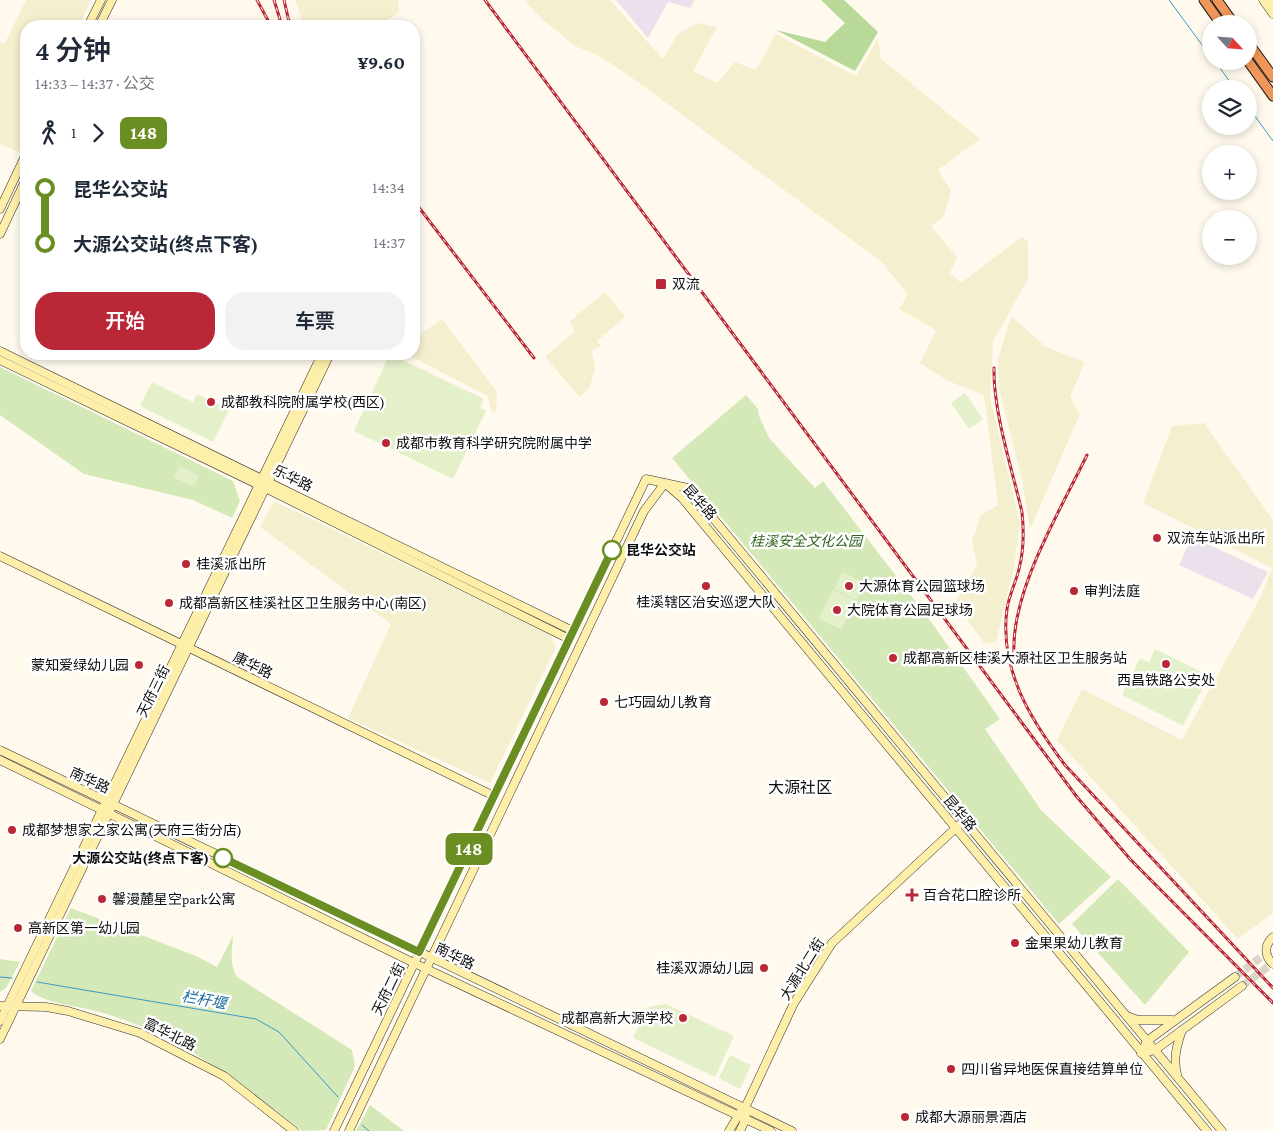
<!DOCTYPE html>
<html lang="zh">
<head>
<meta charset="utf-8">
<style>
	:root { --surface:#fff; --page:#f2f2f3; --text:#1f2937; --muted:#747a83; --accent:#ba2837 }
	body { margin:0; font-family:"Crimson Pro","Noto Sans SC",serif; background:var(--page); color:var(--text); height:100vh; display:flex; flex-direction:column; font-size:19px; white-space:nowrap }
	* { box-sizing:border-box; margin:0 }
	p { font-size:16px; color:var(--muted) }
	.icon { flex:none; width:28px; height:28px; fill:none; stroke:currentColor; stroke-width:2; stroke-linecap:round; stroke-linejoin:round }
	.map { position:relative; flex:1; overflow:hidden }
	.sheet { position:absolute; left:20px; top:20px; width:400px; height:340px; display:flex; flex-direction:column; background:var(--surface); border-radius:20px; box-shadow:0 2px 8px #0003 }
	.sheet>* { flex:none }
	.badge { padding:0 10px; border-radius:8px; font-size:18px; line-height:32px }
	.needle { width:32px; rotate:116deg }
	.controls { position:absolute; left:1202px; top:15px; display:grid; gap:10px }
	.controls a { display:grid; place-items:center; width:55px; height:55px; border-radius:50%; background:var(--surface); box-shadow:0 2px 8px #0003; font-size:25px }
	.map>.badge { position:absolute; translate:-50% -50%; box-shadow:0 0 0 2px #fff }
	.legs { display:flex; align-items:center; gap:8px; height:55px; padding:0 15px; font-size:16px }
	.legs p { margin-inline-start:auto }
	.headline { display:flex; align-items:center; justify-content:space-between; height:85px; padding:0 15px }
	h1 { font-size:28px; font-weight:600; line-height:38px }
	.button { display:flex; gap:10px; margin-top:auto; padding:10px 15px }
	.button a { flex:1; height:58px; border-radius:20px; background:var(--accent); color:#fff; font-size:20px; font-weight:600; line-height:58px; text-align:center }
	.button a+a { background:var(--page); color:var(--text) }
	ul { padding:0 15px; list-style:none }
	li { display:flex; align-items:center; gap:18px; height:55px; font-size:19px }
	li i { display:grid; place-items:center; width:8px; height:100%; margin:0 6px; background:currentColor }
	li i::after { content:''; width:12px; height:12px; margin:-6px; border:4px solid; border-radius:50%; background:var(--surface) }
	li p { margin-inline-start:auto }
	li:first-child i { background:linear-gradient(#0000 50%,currentColor 0) }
	li:last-child i { background:linear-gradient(currentColor 50%,#0000 0) }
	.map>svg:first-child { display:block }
</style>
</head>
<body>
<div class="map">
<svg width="1273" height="1131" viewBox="0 0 1273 1131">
	<rect width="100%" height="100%" fill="#fffaed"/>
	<g fill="#eae1ec">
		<path d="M616,0H695L690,8L668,2L648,38Z"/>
		<path d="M1192,537L1268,572L1253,599L1179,565Z"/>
	</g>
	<g fill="#f4efce">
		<path d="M26,0H91L79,26H26V137L19,152L0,144V43H5Z"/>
		<path d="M295,0H398L399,12L380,26H304Z"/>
		<path d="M524,0H610L663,59L677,35L697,23L717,27L693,71L717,83L735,62L756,70L776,34L856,76L878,38L881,59L980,139L938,170L951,190L944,216L931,226L957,257L950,273L961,283L1022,237L1028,241V279L993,341L990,397L1020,524L1014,568L996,642L984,643L955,602L977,566L972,541L981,515L998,505L984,395L948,381L920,363L936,330L899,309L908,295L882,262L624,72L597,55L575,46L543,20Z"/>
		<path d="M605,292L625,317L597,341L601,346L592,351L595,368L590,387L580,397L545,357L575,331L569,322Z"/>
		<path d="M1011,316L1046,347L1085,362L1070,397L1080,414L1030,529L1022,480L999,388L998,359Z"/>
		<path d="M442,319L497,392L496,412L491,411L488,396L406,354H414V339Z"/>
		<path d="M1204,423L1273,520V913L1238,939L1057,740L1082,689L1182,740L1260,598L1272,568L1143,503L1172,426Z"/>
		<path d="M274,501L550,634L556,647L490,783L348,718L391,624L260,527Z"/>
	</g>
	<g fill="#d4e8b8">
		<path d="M0,367L233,481L240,501L232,518L193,500L84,474L0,415Z"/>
		<path d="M746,395L758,409L759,416L769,438L815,488L823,481L929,619L1000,719L985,729L1041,810L1111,877L1059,924L672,458Z"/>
		<path d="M1118,879L1189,952L1145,1005L1072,924Z"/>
		<path d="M71,908L196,956L217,967L233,936C232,951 229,963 237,977L352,1050L355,1066L326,1130L302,1131C251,1092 202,1052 143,1027C128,1021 111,1015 96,1011C74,1005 49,1005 31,991Z"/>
		<path d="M0,959L20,962L6,988L0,992Z"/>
		<path d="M370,1105L404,1131H356Z"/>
	</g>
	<path fill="#b8d997" d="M821,0H844L878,32L855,71L776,30L825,42L845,23Z"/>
	<g fill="#e4f0ca">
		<path d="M390,354L484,399L480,408L486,411L453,479L354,431Z"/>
		<path d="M152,382L193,402L197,394L229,410L213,442L140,406Z"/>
		<path d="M965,393L983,419L969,429L951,403Z"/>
		<path d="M179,466L199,475L194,486L174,478Z"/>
		<path d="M842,572L865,583L856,600L834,589Z"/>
		<path d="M833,590L856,601L841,629L818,619Z"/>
		<path d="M1155,649L1209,676L1183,726L1122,695L1140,658L1149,663Z"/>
		<path d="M666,1004L734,1036L715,1077L633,1038L648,1007Z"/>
		<path d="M730,1055L751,1065L740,1089L719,1078Z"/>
	</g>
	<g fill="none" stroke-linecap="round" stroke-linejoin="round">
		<g stroke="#3c99ca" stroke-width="1">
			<path d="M1169,0L1211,57"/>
			<path d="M1215,61L1235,89"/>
			<path d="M1249,108L1273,141"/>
			<path d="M0,977L12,978"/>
			<path d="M37,982L256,1019L279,1032L338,1097"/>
			<path d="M362,1125L369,1131"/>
		</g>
		<g stroke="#dbd6cb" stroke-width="8" stroke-dasharray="8 4" stroke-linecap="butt">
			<path d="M1235,977L1273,948"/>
			<path d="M1242,986L1273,963"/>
		</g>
		<defs>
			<g id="secondary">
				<path d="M1263,0L1273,14"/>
				<path d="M1270,0L1273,5"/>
				<path d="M88,26L101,0"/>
				<path d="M99,26L112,0"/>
				<path d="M0,209L26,154"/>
				<path d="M0,234L26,179"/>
				<path d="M0,351L573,631"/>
				<path d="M0,360L265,488L569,639"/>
				<path d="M666,484L682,498L1207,1131"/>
				<path d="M0,556L494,796"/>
				<path d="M0,750L792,1131"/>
				<path d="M0,760L414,963L771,1131"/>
				<path d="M1273,937C1264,945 1264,956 1273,964"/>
				<path d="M0,1006L46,1007L68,1011L140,1033L224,1076L294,1131"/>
				<path d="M1127,1016L1138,1020H1172"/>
				<path d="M0,1021L322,354"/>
				<path d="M0,1039L330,354"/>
				<path d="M1141,1053L1155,1050L1242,986"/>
				<path d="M1141,1053L1147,1041L1235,977"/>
				<path d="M1177,1074C1173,1058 1177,1045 1182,1030"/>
				<path d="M334,1131L646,479L688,488L1222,1131"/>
				<path d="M349,1131L644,511L665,483"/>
				<path d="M729,1131L741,1111"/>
				<path d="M740,1131L746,1118L745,1108L794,1003L832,943L959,825"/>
			</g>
			<g id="highway">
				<path d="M1204,0L1221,24"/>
				<path d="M1217,0L1234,24"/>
				<path d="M1249,44L1273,77"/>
				<path d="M1248,61L1273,96"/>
			</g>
		</defs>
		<use href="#secondary" stroke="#2f2f2f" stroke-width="9"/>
		<use href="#highway" stroke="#1e1e1e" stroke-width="11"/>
		<use href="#secondary" stroke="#fdefaa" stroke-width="8"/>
		<use href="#highway" stroke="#f19659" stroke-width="9"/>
		<defs>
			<g id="rail">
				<path d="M257,0L271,26"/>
				<path d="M274,0L282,26"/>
				<path d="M284,0L290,26"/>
				<path d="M485,0L1077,797L1130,859L1273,1003"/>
				<path d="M414,201L534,358"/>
				<path d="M994,368C993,411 1012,469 1022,512C1024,531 1024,550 1019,569C1016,582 1009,595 1007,609C999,669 1030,719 1065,765L1273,988"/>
				<path d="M1014,653C1011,591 1060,511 1087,455"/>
			</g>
		</defs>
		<use href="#rail" stroke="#ba2837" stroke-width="3"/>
		<use href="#rail" stroke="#fff" stroke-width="1" stroke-dasharray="4" stroke-linecap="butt"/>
	</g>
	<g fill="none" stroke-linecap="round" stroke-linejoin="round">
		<defs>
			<path id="line-1" d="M223,858L419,952L612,550"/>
		</defs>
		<use href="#line-1" stroke="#fff" stroke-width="11"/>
		<use href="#line-1" stroke="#6b8e23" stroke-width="8"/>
	</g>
	<g fill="#ba2837" stroke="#fff" stroke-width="2">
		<rect x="655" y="278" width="12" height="12" rx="2.5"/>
		<circle cx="211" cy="402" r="5"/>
		<circle cx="386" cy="443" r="5"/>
		<circle cx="1157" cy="538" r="5"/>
		<circle cx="186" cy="564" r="5"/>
		<circle cx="706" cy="586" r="5"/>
		<circle cx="849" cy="586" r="5"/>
		<circle cx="1074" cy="591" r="5"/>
		<circle cx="169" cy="603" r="5"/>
		<circle cx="837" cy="610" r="5"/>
		<circle cx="893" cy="658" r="5"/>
		<circle cx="1166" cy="664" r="5"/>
		<circle cx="139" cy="665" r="5"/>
		<circle cx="604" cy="702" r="5"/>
		<circle cx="12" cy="830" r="5"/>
		<path d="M909.5 887.5h5v5h5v5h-5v5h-5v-5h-5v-5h5z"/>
		<circle cx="102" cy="899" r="5"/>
		<circle cx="18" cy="928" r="5"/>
		<circle cx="1015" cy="943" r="5"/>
		<circle cx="764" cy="968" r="5"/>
		<circle cx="683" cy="1018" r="5"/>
		<circle cx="951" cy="1069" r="5"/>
		<circle cx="905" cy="1117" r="5"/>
	</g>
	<g fill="#fff" stroke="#6b8e23" stroke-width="2.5">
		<circle cx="612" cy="550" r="9"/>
		<circle cx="223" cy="858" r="9"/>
	</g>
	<g text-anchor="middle" stroke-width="5" stroke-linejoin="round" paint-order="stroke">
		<g font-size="14" fill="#0d0d0d" stroke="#fff" text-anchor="start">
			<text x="672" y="289">双流</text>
			<text x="221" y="407">成都教科院附属学校(西区)</text>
			<text x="396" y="448">成都市教育科学研究院附属中学</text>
			<text x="1167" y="543">双流车站派出所</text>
			<text x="196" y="569">桂溪派出所</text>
			<text x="859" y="591">大源体育公园篮球场</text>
			<text x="1084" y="596">审判法庭</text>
			<text x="706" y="607" text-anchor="middle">桂溪辖区治安巡逻大队</text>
			<text x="179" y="608">成都高新区桂溪社区卫生服务中心(南区)</text>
			<text x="847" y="615">大院体育公园足球场</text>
			<text x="903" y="663">成都高新区桂溪大源社区卫生服务站</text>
			<text x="129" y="670" text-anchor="end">蒙知爱绿幼儿园</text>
			<text x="1166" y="685" text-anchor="middle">西昌铁路公安处</text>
			<text x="614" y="707">七巧园幼儿教育</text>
			<text x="22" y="835">成都梦想家之家公寓(天府三街分店)</text>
			<text x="923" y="900">百合花口腔诊所</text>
			<text x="112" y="904">馨漫麓星空park公寓</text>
			<text x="28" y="933">高新区第一幼儿园</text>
			<text x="1025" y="948">金果果幼儿教育</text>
			<text x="754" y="973" text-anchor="end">桂溪双源幼儿园</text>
			<text x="673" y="1023" text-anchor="end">成都高新大源学校</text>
			<text x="961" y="1074">四川省异地医保直接结算单位</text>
			<text x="915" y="1122">成都大源丽景酒店</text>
		</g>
		<g font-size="14" fill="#0d0d0d" stroke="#fff">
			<text transform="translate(293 478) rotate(26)" y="5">乐华路</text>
			<text transform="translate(700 502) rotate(48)" y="5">昆华路</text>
			<text transform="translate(253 665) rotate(26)" y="5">康华路</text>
			<text transform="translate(153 691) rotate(-64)" y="5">天府三街</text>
			<text transform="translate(90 780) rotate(25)" y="5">南华路</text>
			<text transform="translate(960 813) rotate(50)" y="5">昆华路</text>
			<text transform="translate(455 956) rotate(26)" y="5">南华路</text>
			<text transform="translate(802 969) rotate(-58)" y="5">大源北二街</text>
			<text transform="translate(388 989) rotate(-64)" y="5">天府二街</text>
			<text transform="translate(170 1034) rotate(26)" y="5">富华北路</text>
		</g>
		<g font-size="14" font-style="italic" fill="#31631f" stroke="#fff">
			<text x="806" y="546">桂溪安全文化公园</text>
		</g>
		<g font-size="14" font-weight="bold" fill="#0d0d0d" stroke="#fff" text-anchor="start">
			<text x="626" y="555">昆华公交站</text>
			<text x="209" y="863" text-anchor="end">大源公交站(终点下客)</text>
		</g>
		<g font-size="15" font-style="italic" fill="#196a9c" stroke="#fff">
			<text transform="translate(204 1000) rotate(10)" y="5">栏杆堰</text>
		</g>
		<g font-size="16" fill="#0d0d0d" stroke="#fff">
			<text x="800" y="793">大源社区</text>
		</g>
	</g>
</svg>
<div class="controls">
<a><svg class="needle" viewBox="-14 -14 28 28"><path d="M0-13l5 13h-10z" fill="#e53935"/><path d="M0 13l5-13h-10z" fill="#747a83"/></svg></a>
<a><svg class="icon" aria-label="layers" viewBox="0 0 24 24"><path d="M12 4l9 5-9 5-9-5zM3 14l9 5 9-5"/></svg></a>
<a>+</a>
<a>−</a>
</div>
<b class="badge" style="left:469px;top:849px;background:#6b8e23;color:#fff">148</b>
<section class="sheet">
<div class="headline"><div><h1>4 分钟</h1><p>14:33 – 14:37 · 公交</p></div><b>¥9.60</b></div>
<div class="legs"><svg class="icon" aria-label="walk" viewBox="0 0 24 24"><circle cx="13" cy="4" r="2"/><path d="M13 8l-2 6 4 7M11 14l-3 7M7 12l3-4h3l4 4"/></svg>1<svg class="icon" aria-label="forward" viewBox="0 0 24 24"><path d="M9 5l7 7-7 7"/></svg><b class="badge" style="background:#6b8e23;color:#fff">148</b></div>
<ul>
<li><i style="color:#6b8e23"></i><b>昆华公交站</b><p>14:34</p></li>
<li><i style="color:#6b8e23"></i><b>大源公交站(终点下客)</b><p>14:37</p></li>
</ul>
<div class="button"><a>开始</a><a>车票</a></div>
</section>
</div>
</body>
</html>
